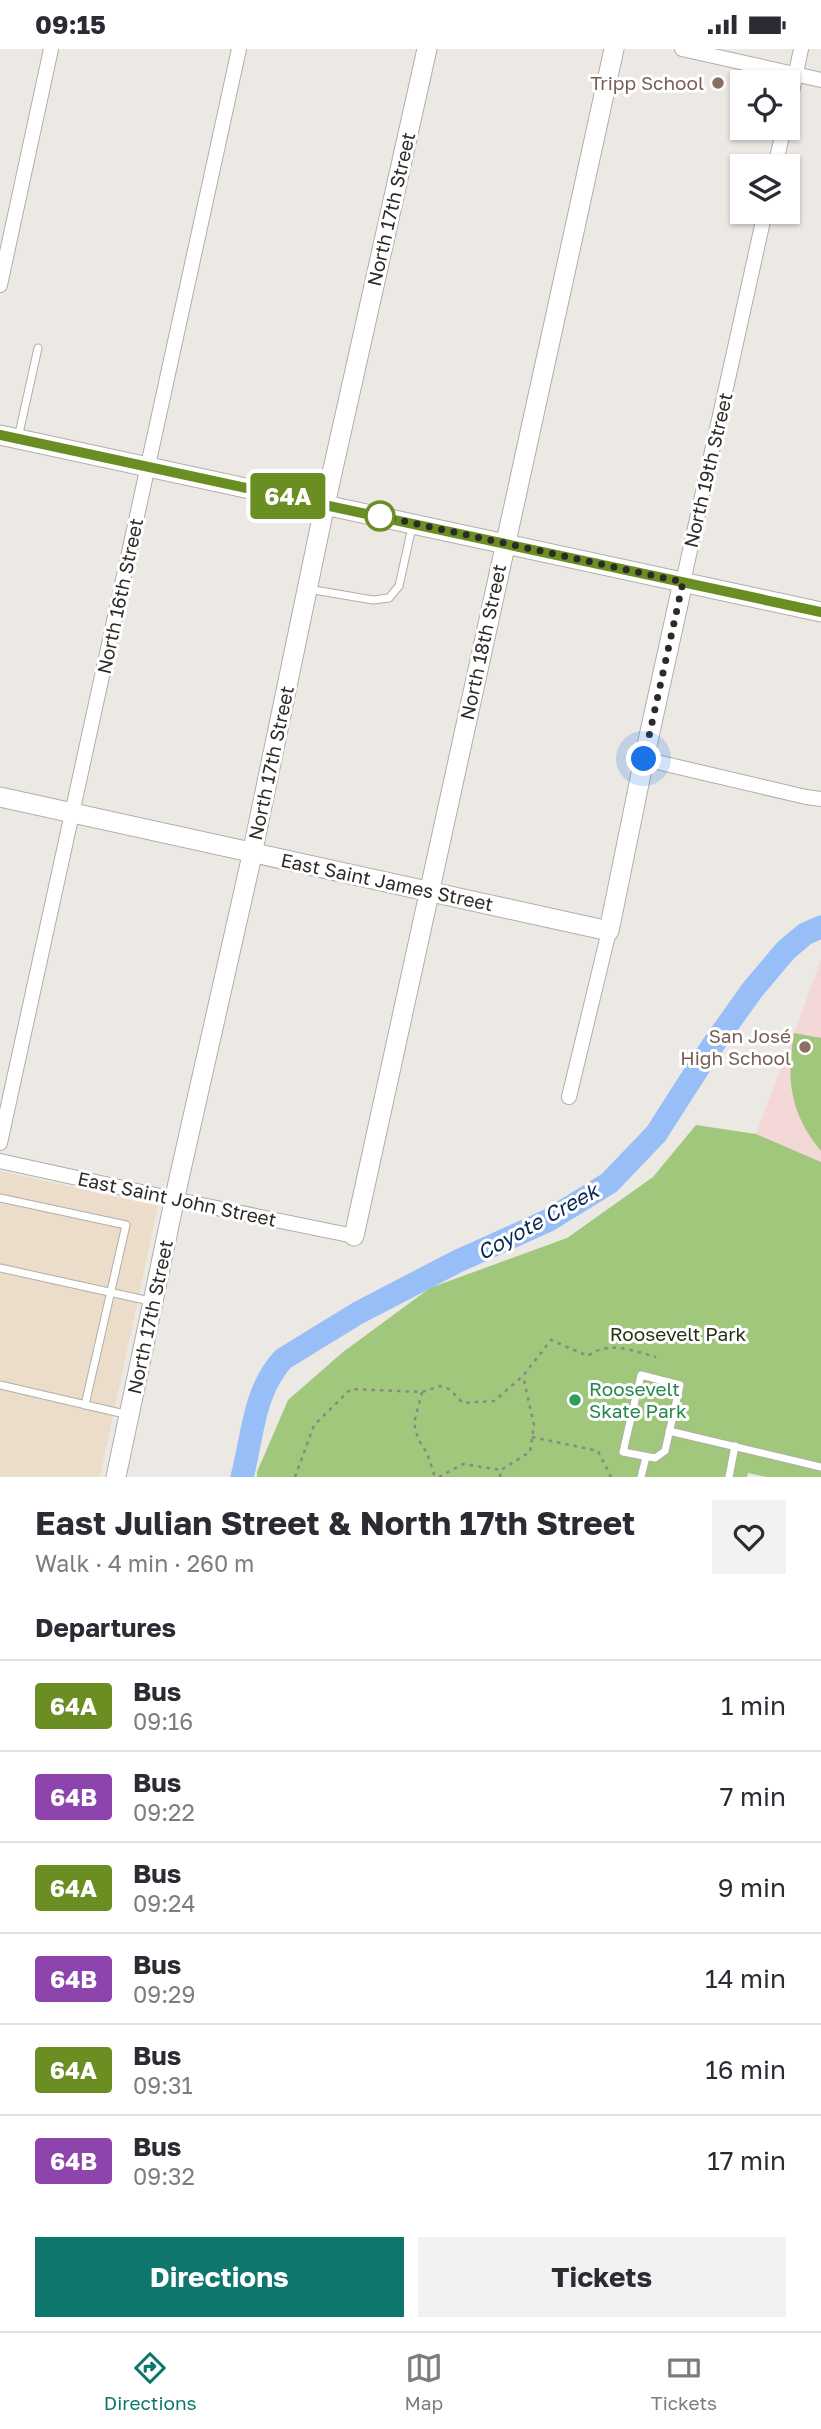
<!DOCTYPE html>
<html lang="en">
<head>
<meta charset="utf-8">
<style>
	:root { --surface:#fff; --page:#f2f2f3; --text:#2b2b33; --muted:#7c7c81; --line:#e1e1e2; --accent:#0f766e }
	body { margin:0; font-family:"Golos Text",sans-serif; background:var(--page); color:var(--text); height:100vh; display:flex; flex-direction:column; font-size:26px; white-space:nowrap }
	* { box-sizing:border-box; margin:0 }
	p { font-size:23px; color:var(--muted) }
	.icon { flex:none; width:38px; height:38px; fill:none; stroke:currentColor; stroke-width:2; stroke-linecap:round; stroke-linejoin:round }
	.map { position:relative; height:1428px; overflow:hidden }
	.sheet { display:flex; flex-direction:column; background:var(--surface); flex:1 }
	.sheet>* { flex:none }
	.badge { padding:0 14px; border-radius:5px; font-size:24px; line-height:46px }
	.tools { position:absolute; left:730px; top:21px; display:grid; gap:14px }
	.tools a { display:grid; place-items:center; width:70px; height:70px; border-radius:0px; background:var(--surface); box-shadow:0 2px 5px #0004; font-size:35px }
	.you { position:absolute; width:35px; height:35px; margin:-18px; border:5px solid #fff; border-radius:50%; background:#1a73e8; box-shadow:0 0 0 10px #1a73e833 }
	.map>.badge { position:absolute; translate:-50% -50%; box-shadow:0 0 0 4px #fff }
	h2 { padding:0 35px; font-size:26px; line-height:63px }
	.round { display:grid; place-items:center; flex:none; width:74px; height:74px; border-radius:0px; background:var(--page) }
	.overview { display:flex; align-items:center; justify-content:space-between; height:119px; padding:0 35px }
	h1 { font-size:33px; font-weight:700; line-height:52px }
	.action { display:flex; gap:14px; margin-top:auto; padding:14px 35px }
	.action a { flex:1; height:80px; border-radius:0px; background:var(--accent); color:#fff; font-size:28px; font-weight:700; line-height:80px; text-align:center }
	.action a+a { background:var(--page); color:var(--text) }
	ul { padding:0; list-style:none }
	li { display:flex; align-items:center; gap:21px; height:91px; padding:0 35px; border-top:2px solid var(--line) }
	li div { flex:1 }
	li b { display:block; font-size:26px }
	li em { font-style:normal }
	li .badge { min-width:77px; font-weight:700; text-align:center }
	.status { display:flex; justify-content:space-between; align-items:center; height:49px; padding:0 35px; background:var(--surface); direction:ltr }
	.status svg { height:19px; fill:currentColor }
	.tabs { display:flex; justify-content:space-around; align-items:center; height:98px; border-top:2px solid var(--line); background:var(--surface); font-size:19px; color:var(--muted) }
	.tabs a { display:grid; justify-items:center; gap:4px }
	.tabs .selected { color:var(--accent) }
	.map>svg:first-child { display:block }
</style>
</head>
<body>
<div class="status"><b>09:15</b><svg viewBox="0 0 49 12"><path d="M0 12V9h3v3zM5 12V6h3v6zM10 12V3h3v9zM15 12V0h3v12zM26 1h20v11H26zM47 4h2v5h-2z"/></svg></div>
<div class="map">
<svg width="821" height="1428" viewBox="0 0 821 1428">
	<rect width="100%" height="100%" fill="#ece9e4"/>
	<path fill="#ecdcca" d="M0,1122L158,1157L100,1428H0Z"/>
	<path fill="#f3d8d7" d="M821,911V1113L756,1085Z"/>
	<g fill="#a0c77b">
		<path d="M794,984L821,989V1102C790,1065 786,1031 794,984Z"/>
		<path d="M696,1076L756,1085L821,1113V1428H766L748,1424L747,1428H257V1423L288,1351L343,1303L430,1239L567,1189L653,1128Z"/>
	</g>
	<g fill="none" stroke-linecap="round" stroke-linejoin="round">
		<path stroke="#97bef7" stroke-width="23" d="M242,1428C253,1387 253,1343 283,1310L358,1264L456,1213L549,1171L609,1134L656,1085L713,996L753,940L786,901L805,885L821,878"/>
		<defs>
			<g id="lane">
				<path d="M18,389L38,299"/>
				<path d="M308,540L373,551L389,549L399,537L412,478"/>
				<path d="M0,1149L126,1176L85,1356"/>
				<path d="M0,1219L150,1252"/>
				<path d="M641,1326L680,1336L665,1402L655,1409L623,1403Z"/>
				<path d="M0,1336L129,1366"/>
				<path d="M669,1382L821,1418"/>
				<path d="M641,1428L646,1408"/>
				<path d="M729,1428L735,1397"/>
			</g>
			<g id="street">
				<path d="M682,0L821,31"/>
				<path d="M788,62L801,0"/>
				<path d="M775,117L784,79"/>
				<path d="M0,236L51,0"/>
				<path d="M683,533L765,163"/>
				<path d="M644,710L806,748L821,750"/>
				<path d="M569,1048L609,882"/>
				<path d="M0,1094L239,0"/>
				<path d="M0,1112L192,1154L354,1187"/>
			</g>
			<g id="secondary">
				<path d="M0,386L821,563"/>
				<path d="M0,748L609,882L644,710L683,533"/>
				<path d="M354,1187L614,0"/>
				<path d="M116,1428L178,1134L250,815L322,469L427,0"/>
			</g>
		</defs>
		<use href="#lane" stroke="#b1aea9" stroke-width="9"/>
		<use href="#street" stroke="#b1aea9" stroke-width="16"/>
		<use href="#secondary" stroke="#b1aea9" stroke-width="21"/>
		<g stroke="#8a8885" stroke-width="2.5" stroke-dasharray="3.5 5" stroke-linecap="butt">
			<path d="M422,1343L414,1374L418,1390L427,1404L435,1428"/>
			<path d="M532,1388L598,1402L611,1428"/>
			<path d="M295,1428L314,1376L351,1340L422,1343L440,1337L449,1340L463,1354L494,1352L523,1327L551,1291L588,1307C609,1291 633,1302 656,1308"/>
			<path d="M439,1428L463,1415L501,1421"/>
			<path d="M500,1428L501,1421L530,1403L534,1376L523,1327"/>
		</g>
		<use href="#lane" stroke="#fff" stroke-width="7"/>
		<use href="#street" stroke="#fff" stroke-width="14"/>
		<use href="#secondary" stroke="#fff" stroke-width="19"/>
	</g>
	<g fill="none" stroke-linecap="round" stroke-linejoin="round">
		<defs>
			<path id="line" d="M0,386L821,563"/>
		</defs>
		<use href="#line" stroke="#fff" stroke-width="16"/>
		<use href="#line" stroke="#6b8e23" stroke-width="10"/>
		<path stroke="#2c2b29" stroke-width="7" stroke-dasharray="0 12.6" d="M380,467L683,533L644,710"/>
	</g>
	<g fill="#8d6e63" stroke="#fff" stroke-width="2.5">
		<circle cx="718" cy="34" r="7"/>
		<circle cx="805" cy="998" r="7"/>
	</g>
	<circle fill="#fff" stroke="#6b8e23" stroke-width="3.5" cx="380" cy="467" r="14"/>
	<circle fill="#2e9e5b" stroke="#fff" stroke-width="2.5" cx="575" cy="1351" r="7"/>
	<g text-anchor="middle" stroke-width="6" stroke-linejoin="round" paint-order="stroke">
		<g font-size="19" fill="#785e54" stroke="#fff" text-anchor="end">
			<text x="704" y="41">Tripp School</text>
			<text x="791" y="994">San José<tspan x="791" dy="22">High School</tspan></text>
		</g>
		<g font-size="19" fill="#2c2b29" stroke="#fff">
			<text transform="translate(391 160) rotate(-77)" y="7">North 17th Street</text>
			<text transform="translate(708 421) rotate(-77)" y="7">North 19th Street</text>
			<text transform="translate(120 547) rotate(-78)" y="7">North 16th Street</text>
			<text transform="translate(483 593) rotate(-78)" y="7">North 18th Street</text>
			<text transform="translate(271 714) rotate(-78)" y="7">North 17th Street</text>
			<text transform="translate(387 833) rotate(12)" y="7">East Saint James Street</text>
			<text transform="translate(177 1150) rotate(12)" y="7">East Saint John Street</text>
			<text transform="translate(150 1268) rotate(-78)" y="7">North 17th Street</text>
		</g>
		<g font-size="19" fill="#233312" stroke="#fff">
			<text x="678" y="1292">Roosevelt Park</text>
		</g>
		<g font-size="19" fill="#27864d" stroke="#fff" text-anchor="start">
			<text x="589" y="1347">Roosevelt<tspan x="589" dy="22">Skate Park</tspan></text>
		</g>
		<g font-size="21" font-style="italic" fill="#0b2955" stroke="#fff">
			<text transform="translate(538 1173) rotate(-29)" y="7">Coyote Creek</text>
		</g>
	</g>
</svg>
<div class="tools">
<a><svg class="icon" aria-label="locate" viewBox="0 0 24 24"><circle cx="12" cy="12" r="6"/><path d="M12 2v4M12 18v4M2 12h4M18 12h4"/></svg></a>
<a><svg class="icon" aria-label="layers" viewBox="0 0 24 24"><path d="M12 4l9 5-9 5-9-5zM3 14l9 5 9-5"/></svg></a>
</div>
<div class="you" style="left:644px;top:710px"></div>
<b class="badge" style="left:288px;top:447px;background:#6b8e23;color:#fff">64A</b>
</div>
<section class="sheet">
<div class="overview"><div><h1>East Julian Street &amp; North 17th Street</h1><p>Walk · 4 min · 260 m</p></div><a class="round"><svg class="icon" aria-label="heart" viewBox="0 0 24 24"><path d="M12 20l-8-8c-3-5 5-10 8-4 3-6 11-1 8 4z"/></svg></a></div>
<h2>Departures</h2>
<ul>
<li><span class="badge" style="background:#6b8e23;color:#fff">64A</span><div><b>Bus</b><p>09:16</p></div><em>1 min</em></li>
<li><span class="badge" style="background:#8e44ad;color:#fff">64B</span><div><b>Bus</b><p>09:22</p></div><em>7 min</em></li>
<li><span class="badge" style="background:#6b8e23;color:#fff">64A</span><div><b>Bus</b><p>09:24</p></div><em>9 min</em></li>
<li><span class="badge" style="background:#8e44ad;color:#fff">64B</span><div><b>Bus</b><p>09:29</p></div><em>14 min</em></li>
<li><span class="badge" style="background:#6b8e23;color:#fff">64A</span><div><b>Bus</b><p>09:31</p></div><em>16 min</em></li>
<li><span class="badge" style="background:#8e44ad;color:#fff">64B</span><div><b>Bus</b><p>09:32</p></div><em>17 min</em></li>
</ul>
<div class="action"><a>Directions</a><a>Tickets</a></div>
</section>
<nav class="tabs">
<a class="selected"><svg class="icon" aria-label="directions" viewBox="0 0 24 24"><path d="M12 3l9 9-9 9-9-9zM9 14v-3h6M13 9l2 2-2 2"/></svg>Directions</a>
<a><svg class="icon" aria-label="map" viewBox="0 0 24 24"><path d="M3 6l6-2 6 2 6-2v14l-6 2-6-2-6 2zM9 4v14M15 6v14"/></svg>Map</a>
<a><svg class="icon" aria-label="tickets" viewBox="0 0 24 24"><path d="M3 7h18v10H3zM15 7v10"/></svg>Tickets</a>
</nav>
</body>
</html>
